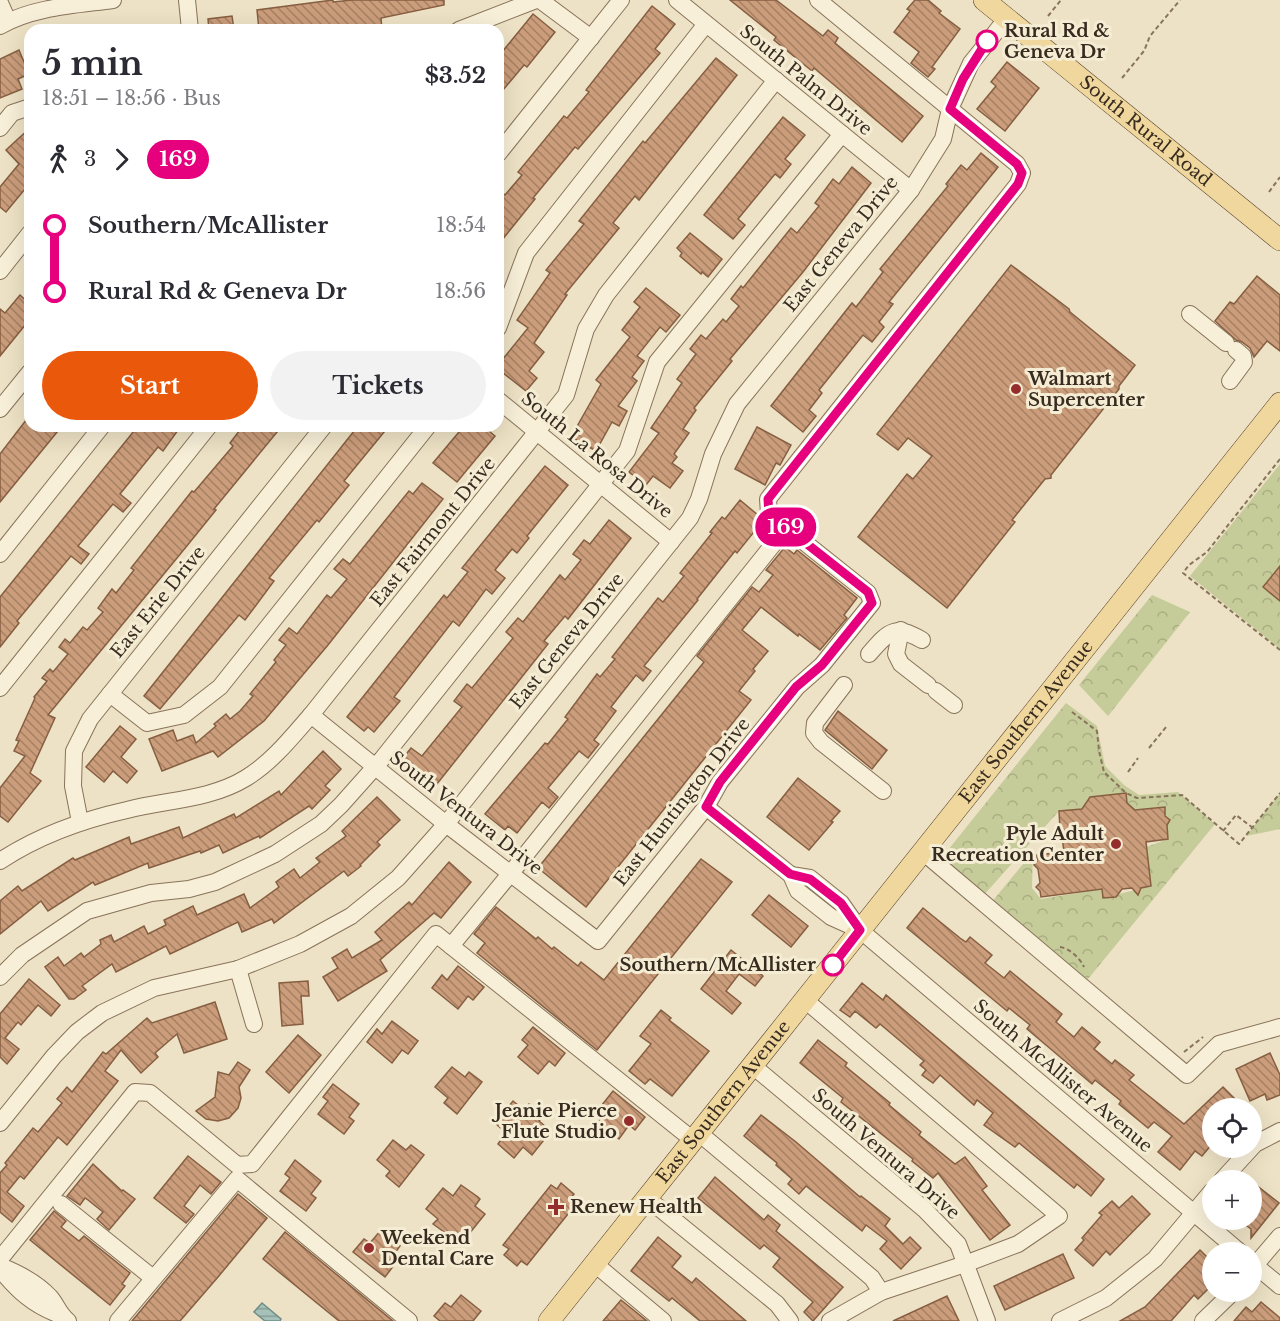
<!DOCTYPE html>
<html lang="en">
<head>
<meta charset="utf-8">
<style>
	:root { --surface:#fff; --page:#f2f2f3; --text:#2b2b33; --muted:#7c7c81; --accent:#ea580c }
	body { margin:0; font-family:"Libre Baskerville",serif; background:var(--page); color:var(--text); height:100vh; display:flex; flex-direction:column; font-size:22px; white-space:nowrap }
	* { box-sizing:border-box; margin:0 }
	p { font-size:20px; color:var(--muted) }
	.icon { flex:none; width:33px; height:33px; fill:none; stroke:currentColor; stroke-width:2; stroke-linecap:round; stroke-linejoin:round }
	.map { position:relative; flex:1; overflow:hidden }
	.sheet { position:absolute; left:24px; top:24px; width:480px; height:408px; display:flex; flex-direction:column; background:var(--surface); border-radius:18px; box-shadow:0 6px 24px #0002 }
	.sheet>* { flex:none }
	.badge { padding:0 12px; border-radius:20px; font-size:21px; line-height:39px }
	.tools { position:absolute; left:1202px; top:1098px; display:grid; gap:12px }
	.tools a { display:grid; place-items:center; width:60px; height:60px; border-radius:50%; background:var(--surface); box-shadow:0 6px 24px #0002; font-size:30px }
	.map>.badge { position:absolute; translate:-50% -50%; box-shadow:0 0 0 3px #fff }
	.legs { display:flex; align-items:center; gap:9px; height:66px; padding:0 18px; font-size:20px }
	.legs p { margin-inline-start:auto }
	.head { display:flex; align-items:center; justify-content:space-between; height:102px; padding:0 18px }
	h1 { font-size:33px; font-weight:800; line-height:45px }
	.button { display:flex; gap:12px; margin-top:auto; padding:12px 18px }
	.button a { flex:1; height:69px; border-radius:36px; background:var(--accent); color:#fff; font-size:24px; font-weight:800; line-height:69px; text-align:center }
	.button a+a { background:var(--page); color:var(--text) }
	ul { padding:0 18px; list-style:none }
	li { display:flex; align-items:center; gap:21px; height:66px; font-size:22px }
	li i { display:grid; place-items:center; width:9px; height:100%; margin:0 8px; background:currentColor }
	li i::after { content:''; width:15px; height:15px; margin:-8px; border:4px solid; border-radius:50%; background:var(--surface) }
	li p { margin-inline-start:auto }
	li:first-child i { background:linear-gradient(#0000 50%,currentColor 0) }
	li:last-child i { background:linear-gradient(currentColor 50%,#0000 0) }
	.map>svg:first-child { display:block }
</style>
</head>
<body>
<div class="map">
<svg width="1280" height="1321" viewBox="0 0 1280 1321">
	<defs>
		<pattern id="park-crowns" width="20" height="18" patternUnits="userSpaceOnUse" patternTransform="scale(1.5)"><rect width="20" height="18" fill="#c5cb99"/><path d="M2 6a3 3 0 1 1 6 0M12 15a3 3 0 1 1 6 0" fill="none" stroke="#aaae83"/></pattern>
		<pattern id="water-rules" width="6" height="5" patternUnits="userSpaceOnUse" patternTransform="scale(1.5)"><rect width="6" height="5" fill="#a6c1b9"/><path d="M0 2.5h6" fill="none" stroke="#889d96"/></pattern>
		<pattern id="building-back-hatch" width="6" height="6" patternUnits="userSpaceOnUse" patternTransform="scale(1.5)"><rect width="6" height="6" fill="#cb9d7b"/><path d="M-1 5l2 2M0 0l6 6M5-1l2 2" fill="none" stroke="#a68064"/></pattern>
	</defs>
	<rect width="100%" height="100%" fill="#ede2c5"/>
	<g fill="url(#park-crowns)">
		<path d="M1280,464V649L1190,576Z"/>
		<path d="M1152,595L1190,612L1108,716L1079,685Z"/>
		<path d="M1066,703L1097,726L1105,766L1124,785L1139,795L1178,792L1215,824L1088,979L1051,954L990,904L1033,852L1032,888L1041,899L1102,889L1103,898L1151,886L1146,847L1168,839L1164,807L1135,810L1127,803L1126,793L1088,798L1082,809L1059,811L983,896L940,860Z"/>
		<path d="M1280,793V829L1246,836Z"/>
	</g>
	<path fill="url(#water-rules)" stroke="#6d8f87" stroke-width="1.5" d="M262,1303L281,1319L280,1321H265L254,1312Z"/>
	<g fill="url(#building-back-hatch)" stroke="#865e41" stroke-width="1.5">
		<path d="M333,0V2L352,0H444V5L381,18L382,30H349L348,25L297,30H259L257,10Z"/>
		<path d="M730,0H776L823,36L828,30L838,38L835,43L923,116L902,142L814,68L812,71L774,40L776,37Z"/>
		<path d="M915,0H928L941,11L939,13L960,29L932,67L935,69L928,77L911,63L919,52L894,32L910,11L907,9Z"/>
		<path d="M652,6L675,24L655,49L660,53L578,149L575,147L533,198L535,199L498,245V189L505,195L522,175L518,172L564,116L567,118L589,92L586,90Z"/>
		<path d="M533,14L555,32L527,67L524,65L498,96V57Z"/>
		<path d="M232,16L234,30H209L208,19Z"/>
		<path d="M19,50L29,74L18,79L22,89L0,98V59Z"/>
		<path d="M716,58L737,75L639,200L635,196L613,223L619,228L565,294L567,295L534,343L544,352L529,371L537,378L526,391L498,369V365L528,328L517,320L550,273L546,270L584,224L579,221L643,141L645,143Z"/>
		<path d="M1007,62L1039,88L1005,131L977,109L996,86L991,82Z"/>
		<path d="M783,117L805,135L785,159L791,164L780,178L775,174L738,219L745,225L733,239L704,215Z"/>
		<path d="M30,128V183L6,212L0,207V187L19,164L6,150Z"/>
		<path d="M981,153L998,167L889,302L893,304L879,322L884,327L872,342L863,335L819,390L822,393L809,410L816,416L803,432L771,406L852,303L856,307L883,272L880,269L948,186L946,184L961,165L967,170Z"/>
		<path d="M852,167L871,183L803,272L730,359L732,361L694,408L696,410L683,429L689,433L674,454L677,457L672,463L683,471L670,488L653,476L646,485L629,472L659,433L651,428L682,383L677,379L696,354L690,349L701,335L706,339L723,319L726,322L739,306L731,299L741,286L743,288L791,228L797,233L819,206L815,203L833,179L839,184Z"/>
		<path d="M690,233L722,259L708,277L702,272L701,274L680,256L682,253L677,248Z"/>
		<path d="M1011,265L1069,309L1070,312L1135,365L1119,386V389L1051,475V478L1045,479L1012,520L1015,522L947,608L858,537L907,474L913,479L932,456L908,438L898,450L877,434Z"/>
		<path d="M1257,276L1280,295V351L1267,341L1254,357L1250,348L1242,342L1236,340L1215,321L1230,302L1234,304Z"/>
		<path d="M646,288L680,315L666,332L660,327L637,356L644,361L632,377L637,381L618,406L627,411L619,426L612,422L596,451L571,437L601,384L596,380L630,337L622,330L640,307L634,302Z"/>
		<path d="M20,295L30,304V319L0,356V309L5,313Z"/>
		<path d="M30,415V426H62L0,502V454Z"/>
		<path d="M138,426H181L163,451L158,447L120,494L131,503L123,512L113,504L78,546L89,554L81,564L71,556L17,621L19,623L0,647V597Z"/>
		<path d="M243,426H282L214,509L216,510L186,547L48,715L55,718L30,773L41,781L8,822L0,816V788L25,756L14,751L19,741L16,740L35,698L34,697L47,681L42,678L50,669L53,672L68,654L59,647L65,639L70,643L83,627L87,630L103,612L98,608L112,589L116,593L134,570L131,568L192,491L194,492L233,446L230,443Z"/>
		<path d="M358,426H389L344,481L349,485L319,522L317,520L269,578L274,581L245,620L239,615L160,709L144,696Z"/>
		<path d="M464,426H483L495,436L457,482L433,463Z"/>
		<path d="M757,427L791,445L780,465L776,463L765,485L735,469Z"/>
		<path d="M545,466L568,485L527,536L529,538L517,553L512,549L495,570L505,578L492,594L486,589L459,626L453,621L394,697L400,701L374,732L368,727L364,731L347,717L444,595L447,598L468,572L462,568Z"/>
		<path d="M422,483L443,499L328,645L264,721L218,757L213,751L162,771L149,739L173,730L177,741L193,735L196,743L216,726L214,724L226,714L230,719L240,711L253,696L250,694L276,662L274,660L286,645L279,640L289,628L297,634L327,595L331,598L347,579L334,569L343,559L350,564L409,491L413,494Z"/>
		<path d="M740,500L759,516L762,522L737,553L735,551L697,599L698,600L644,666L651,671L643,681L636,675L611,707L616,711L594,740L599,744L588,758L579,751L548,788L558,797L549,808L542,802L517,833L508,826L505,830L485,814L545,743L548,744L568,719L565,717L597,674L600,677L615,659L612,657L658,598L663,602L684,576L680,573L712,533L710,532L722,517L725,519Z"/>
		<path d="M609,520L631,538L568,619L565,616L544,641L548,644L433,789L400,762L411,748L422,756L462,707L454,701L467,684L472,688L513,638L506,632L518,618L523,622L560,575L565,580L581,560L573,554L584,540L590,544Z"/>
		<path d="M785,547L794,554L797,550L857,598L844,615L847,618L820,650L799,634L798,636L761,607L742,630L768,651L753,669L755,671L739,691L751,700L586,907L538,868L704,662L697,656L752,587L759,592L773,575L766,570Z"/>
		<path d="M1280,566V601L1263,587Z"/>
		<path d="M838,711L887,750L872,769L825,730Z"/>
		<path d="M120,726L136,739L121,757L137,771L127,783L113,771L104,782L86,767Z"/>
		<path d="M323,751L341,769L325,786L330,790L312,809L309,806L260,838L259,836L223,853L219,845L201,853L200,851L149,868L148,863L95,885L93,882L48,911L41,901L0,934V901L18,886L22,891L73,858L75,860L129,837L131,844L179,827L183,838L234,814L236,818L279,791L281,795Z"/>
		<path d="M798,778L840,811L831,821L833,822L809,850L767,817Z"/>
		<path d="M1126,793L1127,803L1135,810L1165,807V816L1170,820L1167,825L1168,839L1146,842L1151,886L1141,888L1138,895L1132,888L1122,889L1116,897L1103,898L1102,889L1041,897L1040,891L1036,887L1040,883L1038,869L1034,865L1037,861V855L1064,852L1062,837L1057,834L1060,829L1059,811L1082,809L1090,797Z"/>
		<path d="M377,797L400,820L377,842L380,845L360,865L361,866L348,876L344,871L274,923L272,919L242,932L238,922L170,954L166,946L116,972L112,964L82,986L86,990L74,999H69L45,967L58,957L64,966L81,953L84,957L101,944L100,940L111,935L114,942L144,926L148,934L166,925L164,920L193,906L197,915L244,894L250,908L279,887L276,882L294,869L300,878L320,862L316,858L346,836L342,831Z"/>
		<path d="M701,859L732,882L597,1050L477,953L485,943L474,934L496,907L536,939L538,937L552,949L554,947L578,966L581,962L604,980Z"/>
		<path d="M449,862L471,882L441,918L434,913L380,960L387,971L338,1001L323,977L338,968L332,958L347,949L352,958L382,940L375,932L409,902L412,905Z"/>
		<path d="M769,895L808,926L791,947L752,915Z"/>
		<path d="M923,908L960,938L966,942L970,937L992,955L985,963L1004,978L1010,971L1062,1014L1056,1022L1074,1037L1082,1027L1100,1042L1094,1049L1112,1064L1115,1060L1134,1075L1129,1080L1184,1124L1223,1087L1244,1108H1212V1144L1202,1156L1195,1151L1180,1170L1158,1152L1172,1136L1154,1122L1148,1128L1119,1104L1121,1101L1095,1080L1092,1084L1027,1029L1030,1025L1009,1008L1007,1011L907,928Z"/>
		<path d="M731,950L763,976L755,986L739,974L726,991L741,1003L732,1014L701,989Z"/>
		<path d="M458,966L484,987L473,1000L468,996L458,1009L432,988L442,975L447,980Z"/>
		<path d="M29,979L60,1005L51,1016L38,1005L21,1025L18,1022L5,1038L19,1049L7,1064L0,1057V1014Z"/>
		<path d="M308,981L309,996H301L303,1024L282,1026L279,983Z"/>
		<path d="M862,983L883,1000L886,995L1104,1179L1091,1196L1077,1184L1074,1188L1019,1143L1015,1147L984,1125L993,1113L977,1100L974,1105L940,1075L933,1083L922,1075L926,1070L920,1065L924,1061L880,1024L876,1028L855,1011L850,1017L840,1010Z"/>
		<path d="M215,1002L227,1039L184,1053L177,1034L155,1053L158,1057L141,1073L121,1050L105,1071L118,1081L67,1145L58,1137L24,1179L20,1176L7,1192L24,1206L12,1222L0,1212V1173L7,1165L5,1163L33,1128L38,1132L62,1103L57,1099L67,1087L72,1092L103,1052L106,1054L147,1018L152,1023Z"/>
		<path d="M661,1010L671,1018L669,1020L709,1051L672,1096L650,1079L645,1084L629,1071L651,1044L640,1036Z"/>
		<path d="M392,1021L418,1041L408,1054L402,1050L392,1063L367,1042L377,1029L382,1034Z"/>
		<path d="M533,1027L565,1053L555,1066L549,1061L538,1074L518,1057L528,1045L522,1040Z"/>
		<path d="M298,1035L321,1055L289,1093L266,1072Z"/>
		<path d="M818,1040L847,1063L845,1066L890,1103L889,1105L921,1132L919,1135L955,1164L965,1157L987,1186L982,1190L1010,1225L990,1240L938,1173L933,1178L912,1161L913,1159L841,1102L843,1098L800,1063Z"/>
		<path d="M1270,1053L1280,1075V1095L1267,1100L1265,1094L1250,1101L1236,1069Z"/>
		<path d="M238,1062L250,1070L239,1087L241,1098L238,1108L229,1118L218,1121L206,1119L196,1111L215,1097L218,1072L229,1075Z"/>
		<path d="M452,1067L465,1077L469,1072L482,1082L457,1114L444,1103L448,1098L435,1087Z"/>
		<path d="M333,1084L359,1104L349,1117L354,1121L344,1134L318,1114L328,1101L323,1097Z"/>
		<path d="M613,1091L645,1117L635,1130L629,1125L619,1139L598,1122L608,1110L602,1105Z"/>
		<path d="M513,1101L524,1110L529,1104L543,1116L539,1121L551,1131L532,1155L523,1147L514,1158L498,1144L506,1133L495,1123Z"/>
		<path d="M761,1115L796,1142L860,1197L861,1196L890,1219L885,1226L903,1244L910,1237L921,1248L901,1269L880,1249L887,1241L866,1225L862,1231L806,1186L799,1194L788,1184L792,1179L776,1165L777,1163L744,1136Z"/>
		<path d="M393,1140L406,1150L411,1145L424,1155L399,1187L386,1176L390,1171L377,1160Z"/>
		<path d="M188,1156L221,1182L211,1194L200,1185L184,1206L194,1214L186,1223L154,1198Z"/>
		<path d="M295,1160L321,1181L311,1194L316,1198L306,1211L280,1191L290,1178L285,1174Z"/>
		<path d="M93,1164L122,1191L123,1190L135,1199L109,1230L97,1219L103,1212L88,1200L85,1198L80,1205L67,1196Z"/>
		<path d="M715,1177L764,1220L768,1215L780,1225L776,1231L843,1287L813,1321L804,1312L813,1302L773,1267L780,1258L764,1245L760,1249L698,1198Z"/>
		<path d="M1251,1181L1279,1203L1251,1238V1229L1239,1220H1251Z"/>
		<path d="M561,1183L574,1194L570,1199L576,1204L527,1265L521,1261L517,1266L504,1255L509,1249L503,1245L551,1185L557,1189Z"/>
		<path d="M461,1185L478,1197L480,1199L475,1206L485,1214L461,1244L433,1224L438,1219L426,1209L443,1188L453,1196Z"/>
		<path d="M238,1194L267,1218L218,1277L180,1321H132Z"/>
		<path d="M1132,1196L1150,1214L1110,1255L1106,1251L1093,1266L1075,1250L1084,1240L1082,1238L1102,1215L1099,1213L1112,1201L1119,1208Z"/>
		<path d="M54,1211L66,1221L61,1227L79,1241L84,1236L130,1273L122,1284L125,1286L110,1305L30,1240Z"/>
		<path d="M381,1230L400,1246L390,1260L395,1264L385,1277L353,1252L364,1239L370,1243Z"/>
		<path d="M285,1232L393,1321H339L263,1259Z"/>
		<path d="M658,1237L681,1256L672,1267L692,1283L696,1278L746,1321H700L672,1298L669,1301L631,1271Z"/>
		<path d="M1200,1250L1212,1262V1274L1207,1280L1212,1285L1198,1299L1194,1295L1171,1321H1120L1145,1307Z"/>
		<path d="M1063,1254L1074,1278L1005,1310L994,1286Z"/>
		<path d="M461,1295L481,1311L473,1321H440L434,1316L445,1303L451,1307Z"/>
		<path d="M947,1296L959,1321H893Z"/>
		<path d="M621,1300L647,1321H603Z"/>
		<path d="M1261,1302L1280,1318V1321H1234L1246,1307L1252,1312Z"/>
	</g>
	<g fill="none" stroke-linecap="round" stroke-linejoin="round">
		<defs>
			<g id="minor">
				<path d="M187,0L190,30"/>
				<path d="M540,0L591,38"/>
				<path d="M677,0L911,190"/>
				<path d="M0,3L8,21"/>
				<path d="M0,26C33,7 76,5 113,0"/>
				<path d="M459,30L536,0"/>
				<path d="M0,128L12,113L30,107"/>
				<path d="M498,154L621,0"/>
				<path d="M0,271L30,233"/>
				<path d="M1190,314L1226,343"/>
				<path d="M498,328L526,253L706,24"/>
				<path d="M1230,381L1244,362L1243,356L1236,350"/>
				<path d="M498,400L671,542"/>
				<path d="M0,409L30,372"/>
				<path d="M0,554L102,426"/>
				<path d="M901,630L896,654L901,664L928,685"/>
				<path d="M869,654C889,631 894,624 922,640"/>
				<path d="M844,685L815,723L814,733L821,742L883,791"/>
				<path d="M0,688L209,426"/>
				<path d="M936,691L954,705"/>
				<path d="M110,694L147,723L184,715L220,687L428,426"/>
				<path d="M311,715L446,824L598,941L706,807L720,782L797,687L822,665L872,603L868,593L769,514L768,499L1018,184L1022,173L1017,164L818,0"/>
				<path d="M706,807L791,875L798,891L831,917L860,930"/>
				<path d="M80,822L73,786L74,751L90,719L324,426"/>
				<path d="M923,852L1187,1075L1219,1044L1280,1027"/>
				<path d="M0,861C38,836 82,820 127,810C166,800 210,800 246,778C272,762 291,738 311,715L566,395L586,329L606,295L776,80"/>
				<path d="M791,875L810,878L841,903L860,930L1240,1252"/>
				<path d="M451,946L519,863L787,527"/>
				<path d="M238,969L254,1024"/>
				<path d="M0,977L22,955L87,911L151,893L189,889L215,882L275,854L321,824L341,805L382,759L627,451L657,362L842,134"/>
				<path d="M805,1000L1059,1216L1018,1244L965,1264L881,1292L830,1321"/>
				<path d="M753,1066L924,1209L958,1244L987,1321"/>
				<path d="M0,1123L54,1056L77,1032L102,1013L154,988L238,969L300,944L351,916L398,878L446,824L690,518L699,499L713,454L737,404L911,190L943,139L950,109L971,63L1007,18"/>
				<path d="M699,1133L872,1278L881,1292"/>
				<path d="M1222,1180L1255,1144L1280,1131"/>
				<path d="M647,1198L777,1304L790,1321"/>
				<path d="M61,1204L153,1278"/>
				<path d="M0,1259L135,1092L150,1093L237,1165L252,1164L436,934L693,1140"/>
				<path d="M1251,1262L1280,1286"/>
				<path d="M595,1264L663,1321"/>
				<path d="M0,1266C18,1273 37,1283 50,1297C57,1305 59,1314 68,1321"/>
				<path d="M0,1269C18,1291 33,1305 60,1315"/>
				<path d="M1251,1270L1280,1236"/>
				<path d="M118,1321L237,1179L409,1321"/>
				<path d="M1060,1321L1106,1298L1155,1259L1212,1191"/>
				<path d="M1203,1321L1233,1292"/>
			</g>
			<g id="major">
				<path id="s1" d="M984,0L1280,240"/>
				<path id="s2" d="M549,1321L1280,403"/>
			</g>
		</defs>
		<use href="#minor" stroke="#88735b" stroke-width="18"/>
		<use href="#major" stroke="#56422f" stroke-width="22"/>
		<g stroke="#88735b" stroke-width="2" stroke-dasharray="4.5 3" stroke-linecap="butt">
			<path d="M1048,16L1061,0"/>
			<path d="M1122,78L1144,51L1150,36L1180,0"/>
			<path d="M1269,192L1280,177"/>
			<path d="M1280,459L1207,552L1189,565L1183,573L1280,650"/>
			<path d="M1072,712L1097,731L1099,751L1104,772L1126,793L1137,798L1182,795L1239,844L1280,793"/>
			<path d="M1149,748L1166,727"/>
			<path d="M1128,772L1138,758"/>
			<path d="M1223,831L1236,815L1253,828"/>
			<path d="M1060,947C1069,948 1080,958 1084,967"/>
			<path d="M1184,1052L1203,1037"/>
		</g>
		<use href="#minor" stroke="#f8efd8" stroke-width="16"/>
		<use href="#major" stroke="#efd79d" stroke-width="21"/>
	</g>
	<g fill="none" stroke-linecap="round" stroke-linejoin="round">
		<defs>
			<path id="line-1" d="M833,965L860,930L841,903L810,879L790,874L706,807L720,782L796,687L822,665L872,603L868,592L769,514L768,499L1018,184L1022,173L1017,164L950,109L963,79L987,41"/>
		</defs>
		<use href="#line-1" stroke="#fff" stroke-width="14"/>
		<use href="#line-1" stroke="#e6007e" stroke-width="9"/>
	</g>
	<g fill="#fff" stroke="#e6007e" stroke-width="3">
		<circle cx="987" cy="41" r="10"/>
		<circle cx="833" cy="965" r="10"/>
	</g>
	<g fill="#952d2c" stroke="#f5ecd4" stroke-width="2">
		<circle cx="1016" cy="389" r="6"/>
		<circle cx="1116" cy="844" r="6"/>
		<circle cx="629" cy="1121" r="6"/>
		<path d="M553 1198h6v6h6v6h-6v6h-6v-6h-6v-6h6z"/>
		<circle cx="369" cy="1248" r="6"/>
	</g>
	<g text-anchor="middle" stroke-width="6" stroke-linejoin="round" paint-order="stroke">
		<g font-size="18" font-weight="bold" fill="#382b1f" stroke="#f5ecd4" text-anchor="start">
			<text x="1004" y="37">Rural Rd &amp;<tspan x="1004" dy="21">Geneva Dr</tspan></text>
			<text x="816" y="971" text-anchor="end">Southern/McAllister</text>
		</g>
		<g font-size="18" fill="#382b1f" stroke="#f5ecd4">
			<text transform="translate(806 80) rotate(39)" y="6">South Palm Drive</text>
			<text dy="6" stroke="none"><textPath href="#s1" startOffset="208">South Rural Road</textPath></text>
			<text transform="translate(841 244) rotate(-51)" y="6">East Geneva Drive</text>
			<text transform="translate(597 455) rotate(39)" y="6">South La Rosa Drive</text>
			<text transform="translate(433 532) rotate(-51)" y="6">East Fairmont Drive</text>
			<text transform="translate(158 602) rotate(-51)" y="6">East Erie Drive</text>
			<text transform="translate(567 641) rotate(-51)" y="6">East Geneva Drive</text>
			<text dy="6" stroke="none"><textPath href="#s2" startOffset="766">East Southern Avenue</textPath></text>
			<text transform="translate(682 802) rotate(-52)" y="6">East Huntington Drive</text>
			<text transform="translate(466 813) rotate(38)" y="6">South Ventura Drive</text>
			<text transform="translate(1063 1076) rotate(40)" y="6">South McAllister Avenue</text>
			<text dy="6" stroke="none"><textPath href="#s2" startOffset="280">East Southern Avenue</textPath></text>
			<text transform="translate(886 1154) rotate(41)" y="6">South Ventura Drive</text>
		</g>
		<g font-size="18" font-weight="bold" fill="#382b1f" stroke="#f5ecd4" text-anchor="start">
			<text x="1028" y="385">Walmart<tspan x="1028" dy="21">Supercenter</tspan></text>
			<text x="1104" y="840" text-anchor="end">Pyle Adult<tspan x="1104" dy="21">Recreation Center</tspan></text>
			<text x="617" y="1117" text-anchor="end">Jeanie Pierce<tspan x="617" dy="21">Flute Studio</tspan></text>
			<text x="570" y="1213">Renew Health</text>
			<text x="381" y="1244">Weekend<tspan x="381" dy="21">Dental Care</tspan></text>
		</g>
	</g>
</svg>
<div class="tools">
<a><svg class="icon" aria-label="locate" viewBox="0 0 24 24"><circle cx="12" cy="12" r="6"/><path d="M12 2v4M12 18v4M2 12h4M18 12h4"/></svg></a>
<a>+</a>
<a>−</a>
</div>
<b class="badge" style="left:786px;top:527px;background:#e6007e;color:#fff">169</b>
<section class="sheet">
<div class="head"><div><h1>5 min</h1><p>18:51 – 18:56 · Bus</p></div><b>$3.52</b></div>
<div class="legs"><svg class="icon" aria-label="walk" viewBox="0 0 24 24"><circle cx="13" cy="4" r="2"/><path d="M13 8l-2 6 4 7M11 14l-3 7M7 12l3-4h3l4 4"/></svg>3<svg class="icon" aria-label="forward" viewBox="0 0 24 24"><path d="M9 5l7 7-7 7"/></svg><b class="badge" style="background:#e6007e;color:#fff">169</b></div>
<ul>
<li><i style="color:#e6007e"></i><b>Southern/McAllister</b><p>18:54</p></li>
<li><i style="color:#e6007e"></i><b>Rural Rd &amp; Geneva Dr</b><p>18:56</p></li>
</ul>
<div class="button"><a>Start</a><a>Tickets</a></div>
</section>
</div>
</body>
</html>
